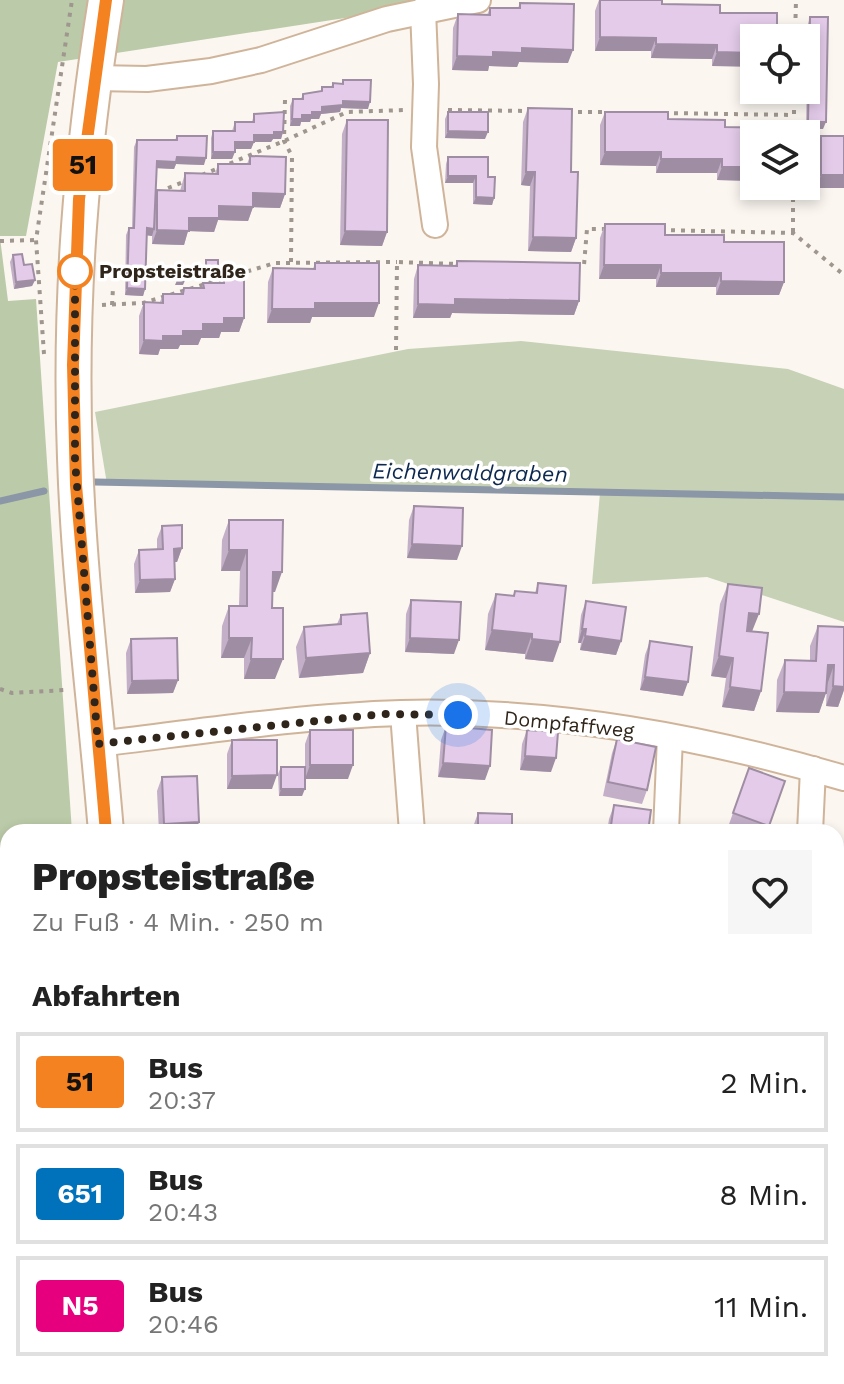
<!DOCTYPE html>
<html lang="de">
<head>
<meta charset="utf-8">
<style>
	:root { --surface:#fff; --page:#f6f6f6; --text:#222; --muted:#767676; --line:#e0e0e0 }
	body { margin:0; font-family:"Work Sans",sans-serif; background:var(--page); color:var(--text); height:100vh; display:flex; flex-direction:column; font-size:30px; white-space:nowrap }
	* { box-sizing:border-box; margin:0 }
	p { font-size:26px; color:var(--muted) }
	.icon { flex:none; width:44px; height:44px; fill:none; stroke:currentColor; stroke-width:2; stroke-linecap:round; stroke-linejoin:round }
	.map { position:relative; flex:1; overflow:hidden }
	.side { position:absolute; left:0px; top:824px; width:844px; height:560px; display:flex; flex-direction:column; background:var(--surface); border-radius:24px 24px 0 0; box-shadow:0 4px 12px #0003 }
	.side>* { flex:none }
	.badge { padding:0 16px; border-radius:6px; font-size:28px; line-height:52px }
	.fabs { position:absolute; left:740px; top:24px; display:grid; gap:16px }
	.fabs a { display:grid; place-items:center; width:80px; height:80px; border-radius:0px; background:var(--surface); box-shadow:0 4px 12px #0003; font-size:40px }
	.you { position:absolute; width:40px; height:40px; margin:-20px; border:6px solid #fff; border-radius:50%; background:#1a73e8; box-shadow:0 0 0 12px #1a73e833 }
	.map>.badge { position:absolute; translate:-50% -50%; box-shadow:0 0 0 4px #fff }
	h2 { padding:0 32px; font-size:30px; line-height:72px }
	.round { display:grid; place-items:center; flex:none; width:84px; height:84px; border-radius:0px; background:var(--page) }
	.headline { display:flex; align-items:center; justify-content:space-between; height:136px; padding:0 32px }
	h1 { font-size:38px; font-weight:800; line-height:60px }
	ul { padding:0; list-style:none }
	li { display:flex; align-items:center; gap:24px; height:100px; margin:0 16px 12px; padding:0 16px; border:4px solid var(--line); border-radius:0px }
	li div { flex:1 }
	li b { display:block; font-size:30px }
	li em { font-style:normal }
	li .badge { min-width:88px; font-weight:700; text-align:center }
	.map>svg:first-child { display:block }
</style>
</head>
<body>
<div class="map">
<svg width="844" height="1384" viewBox="0 0 844 1384">
	<rect width="100%" height="100%" fill="#fbf6f0"/>
	<path fill="#c6d1b6" d="M521,341L788,369L844,389V622L707,577L592,584L600,493L107,484L95,412L408,349Z"/>
	<g fill="#bbcaa8">
		<path d="M0,0H462L58,62L26,236H0Z"/>
		<path d="M0,238L8,301L36,299L72,832H8V1291L0,1307Z"/>
	</g>
	<g fill="none" stroke-linecap="round" stroke-linejoin="round">
		<g stroke="#8b96a7" stroke-width="7">
			<path d="M95,482L844,497"/>
			<path d="M0,501L44,491"/>
		</g>
		<defs>
			<g id="street">
				<path d="M423,10L426,84L424,147L435,225"/>
				<path d="M94,78L147,79L211,71L261,60L387,19L478,0"/>
				<path d="M403,713L412,832"/>
				<path d="M98,744C198,732 300,716 401,713C550,709 701,736 844,778"/>
				<path d="M666,832L670,737"/>
				<path d="M810,832L813,769"/>
				<path d="M836,1144L844,1145"/>
			</g>
			<g id="secondary">
				<path d="M106,832C96,708 79,583 75,458C69,301 81,155 106,0"/>
				<path d="M0,1372L8,1354"/>
			</g>
		</defs>
		<use href="#street" stroke="#cfb499" stroke-width="28"/>
		<use href="#secondary" stroke="#cfb499" stroke-width="38"/>
		<g stroke="#9f978f" stroke-width="4" stroke-dasharray="4 6" stroke-linecap="butt">
			<path d="M795,38L796,0"/>
			<path d="M285,100L284,141L292,156L291,262"/>
			<path d="M448,110L532,111"/>
			<path d="M568,112H608"/>
			<path d="M664,113L794,115"/>
			<path d="M794,134V90"/>
			<path d="M202,175L284,141L347,112L404,110"/>
			<path d="M168,188L186,181"/>
			<path d="M661,230L793,233L844,275"/>
			<path d="M793,232V186"/>
			<path d="M0,241L36,240"/>
			<path d="M575,265H584L587,229H608"/>
			<path d="M102,305L143,303L275,263L397,262"/>
			<path d="M112,305L113,288"/>
			<path d="M396,350L397,262L458,264"/>
			<path d="M44,354L36,240L72,0"/>
			<path d="M0,689L12,693L65,690"/>
			<path d="M0,1322L8,1302"/>
			<path d="M731,1376L733,1384"/>
		</g>
		<use href="#street" stroke="#fff" stroke-width="24"/>
		<use href="#secondary" stroke="#fff" stroke-width="34"/>
	</g>
	<g fill="#c3afc8">
		<path d="M599,0L662,4L720,13L777,38L712,66V59L651,58V51H595V11Z"/>
		<path d="M520,3L568,63L519,62L517,67L489,66L488,71L452,70L453,28L458,14L487,15L490,8H518Z"/>
		<path d="M810,17L823,129L806,128L808,24Z"/>
		<path d="M343,80L368,109L341,108L340,112L321,114L319,119H311L310,122H301L300,126H290V106L293,99H301L303,94L321,92L322,87H331L333,83L342,84Z"/>
		<path d="M528,108L571,172L576,238L571,252L528,251L530,186L521,185L523,122Z"/>
		<path d="M448,112L485,139L445,138V119Z"/>
		<path d="M605,112L725,127L754,134V181L717,180V173H656V166L600,165V125Z"/>
		<path d="M254,114L283,132L281,139H273L271,142H254L251,149H235L232,159H211V138L213,131H232L235,122H252Z"/>
		<path d="M347,120L387,232L382,246L340,245L342,134Z"/>
		<path d="M177,136L204,165L176,164L174,169L156,168L155,196L157,190L180,191L185,173L215,174L218,164H247L250,156L285,194L280,208L253,207L248,221L218,220L214,232L188,231L184,245L152,244V236L147,235L145,289L143,296L125,295L126,235L129,228H132L134,147L137,140H175Z"/>
		<path d="M821,136H844L816,188V150Z"/>
		<path d="M448,157L488,177L494,198L492,205L473,204V183H445L446,164Z"/>
		<path d="M605,224L665,235L724,242L784,282L779,295H716V287H656V279H599L600,238Z"/>
		<path d="M13,255L24,265L35,280L32,286L14,289L10,262Z"/>
		<path d="M457,261L579,301L574,315L452,313L450,318H413L414,279L418,265L455,266Z"/>
		<path d="M315,263L374,317H312L310,323H267L268,282L273,268L313,269Z"/>
		<path d="M224,278L244,318L239,332H221L219,338H201L198,345H180L178,349H160L158,355L139,354V316L144,302H160L163,294H181L184,288H202L203,283H222Z"/>
		<path d="M414,506L457,560L407,558L409,520Z"/>
		<path d="M229,520L275,592H272V608L275,679H244V658H221L222,626L229,606H239L240,571H221L222,540Z"/>
		<path d="M162,526L182,548L177,562H175V579L170,592L135,593L134,564L139,550H157V539Z"/>
		<path d="M538,583L553,662L525,659V654L485,650L488,614L496,594L513,596L515,591L535,593Z"/>
		<path d="M728,584L752,632L761,691L754,711L722,707L726,678L711,676L720,604Z"/>
		<path d="M411,600L454,654L405,652L406,614Z"/>
		<path d="M586,601L621,641L616,655L580,650L581,643H578L581,615Z"/>
		<path d="M341,615L370,653L363,673L299,678L296,647L304,627L337,624Z"/>
		<path d="M818,626L844,627V690L838,707L826,706L827,685L826,693L819,713L776,712L777,680L785,660L810,661V646Z"/>
		<path d="M131,639L178,680L173,693L127,694L126,653Z"/>
		<path d="M650,641L683,696L640,690L645,655Z"/>
		<path d="M446,726L485,780L438,777L441,740Z"/>
		<path d="M310,730L348,779H305L302,796H279L278,774L281,767L305,769V744Z"/>
		<path d="M527,730L551,772L520,770L522,744Z"/>
		<path d="M617,739L647,790L642,804L603,796L612,753Z"/>
		<path d="M232,740L272,789H227V754Z"/>
		<path d="M749,768L785,781L767,832H742L728,827Z"/>
		<path d="M162,777L196,832H159L157,791Z"/>
		<path d="M614,805L648,832H607L609,819Z"/>
		<path d="M478,813L512,832H473V827Z"/>
		<path d="M843,914L844,970H837L838,928Z"/>
		<path d="M844,978V1033L837,1032L839,992Z"/>
		<path d="M844,1093V1108L840,1106Z"/>
		<path d="M836,1182L844,1200V1259L836,1241Z"/>
		<path d="M40,1376H88L85,1384H46L38,1381Z"/>
		<path d="M167,1376H221V1382L220,1384H166Z"/>
		<rect x="241" y="1376" width="65" height="8"/>
		<path d="M542,1376H587L585,1384H557L541,1381Z"/>
		<rect x="650" y="1376" width="75" height="8"/>
	</g>
	<g fill="#9f8ea3">
		<path d="M600,37L656,38L651,51H595Z"/>
		<path d="M656,44L717,45L712,59L651,58Z"/>
		<path d="M522,48L573,50L568,63L519,62L517,67L489,66L488,71L452,70L457,56Z"/>
		<path d="M717,52L754,53V67L712,66Z"/>
		<path d="M343,101L370,102L368,109L341,108L340,112L321,114L319,119H311L310,122H301L300,126H290L292,119L322,107Z"/>
		<path d="M808,122H826L823,129L806,128Z"/>
		<path d="M448,131L488,132L485,139L445,138Z"/>
		<path d="M274,132H283L281,139H273L271,142H254L251,149H232L235,142L254,135Z"/>
		<path d="M213,152H235L232,159H211Z"/>
		<path d="M605,152H661L656,166L600,165Z"/>
		<path d="M177,157L206,158L204,165L176,164L174,169L154,168L157,161Z"/>
		<path d="M661,159H722L717,173H656Z"/>
		<path d="M722,167H754V181L717,180Z"/>
		<path d="M526,172H535L530,186L521,185Z"/>
		<path d="M821,175H844V188H816Z"/>
		<path d="M448,176H476L473,183H445Z"/>
		<path d="M253,193L285,194L280,208L248,207Z"/>
		<path d="M476,197L494,198L492,205L473,204Z"/>
		<path d="M219,206L253,207L248,221L218,220L214,232L188,231L184,245L152,244L157,230Z"/>
		<path d="M147,228L154,229L152,236L144,235Z"/>
		<path d="M345,231L387,232L382,246L340,245Z"/>
		<path d="M533,237L576,238L571,252L528,251Z"/>
		<path d="M604,265H661L656,279H599Z"/>
		<path d="M206,270H218L215,277H203Z"/>
		<path d="M661,273H721L716,287H656Z"/>
		<path d="M178,278H186L183,285H175Z"/>
		<path d="M35,280L32,286L14,289L16,282Z"/>
		<path d="M721,281L784,282L779,295H716Z"/>
		<path d="M127,288L145,289L143,296L125,295Z"/>
		<path d="M455,299L579,301L574,315L452,313L450,318H413L418,304Z"/>
		<path d="M315,303H379L374,317H312L310,323H267L272,309Z"/>
		<path d="M224,318H244L239,332H221L219,338H201L198,345H180L178,349H160L158,355L139,354L144,340L183,331Z"/>
		<path d="M412,544L462,546L457,560L407,558Z"/>
		<path d="M182,548L177,562H169L174,549Z"/>
		<path d="M229,550H247L240,571H221Z"/>
		<path d="M273,572H282L275,592H265Z"/>
		<path d="M175,579L170,592L135,593L140,580Z"/>
		<path d="M749,613L759,614L751,634L742,633Z"/>
		<path d="M582,629H586L581,643H578Z"/>
		<path d="M492,630L532,634L525,654L485,650Z"/>
		<path d="M585,636L621,641L616,655L580,650Z"/>
		<path d="M229,638H252L244,658H221Z"/>
		<path d="M410,638L459,640L454,654L405,652Z"/>
		<path d="M532,639L560,642L553,662L525,659Z"/>
		<path d="M370,653L363,673L299,678L306,658Z"/>
		<path d="M719,656L733,658L726,678L711,676Z"/>
		<path d="M251,659H283L275,679H244Z"/>
		<path d="M828,665H834L827,685Z"/>
		<path d="M645,677L688,682L683,696L640,690Z"/>
		<path d="M178,680L173,693L127,694L132,681Z"/>
		<path d="M833,686L844,687V690L838,707L826,706Z"/>
		<path d="M730,687L761,691L754,711L722,707Z"/>
		<path d="M784,692L826,693L819,713L776,712Z"/>
		<path d="M525,756L556,758L551,772L520,770Z"/>
		<path d="M443,763L490,766L485,780L438,777Z"/>
		<path d="M310,765H353L348,779H305Z"/>
		<path d="M277,775L272,789H227L232,776Z"/>
		<path d="M281,789H305L302,796H279Z"/>
		<path d="M199,822L196,832H161L164,824Z"/>
		<path d="M842,956H844V970H837Z"/>
		<path d="M842,1019H844V1033L837,1032Z"/>
		<path d="M764,1376H812L810,1382L762,1383Z"/>
		<path d="M171,1379L221,1382L220,1384H169Z"/>
	</g>
	<g fill="#e3cbe9" stroke="#9f8ea3" stroke-width="2">
		<path d="M600,0H662V4L720,5V13H777V38H754V53L717,52V45L656,44V38L600,37Z"/>
		<path d="M520,3L574,4L573,50L522,48V53L493,52V57L457,56L458,14L490,15V8H520Z"/>
		<path d="M810,17H828L826,122H808Z"/>
		<path d="M343,80H371L370,102L343,101V105L322,107V112H312V115H302V119H292L293,99H303V94L322,91V87H333V83L343,84Z"/>
		<path d="M528,108L572,109L571,172H578L576,238L533,237L535,172H526Z"/>
		<path d="M284,112L283,132H274V135H254V142H235V152H213V131H235V122H254V114Z"/>
		<path d="M448,112H488V132L448,131Z"/>
		<path d="M605,112H668V119L725,120V127L782,128V134H754V167H722V159H661V152H605Z"/>
		<path d="M347,120H388L387,232L345,231Z"/>
		<path d="M177,136H207L206,158L177,157L176,162L157,161L154,229L147,228L145,289L127,288L129,228H134L137,140H177Z"/>
		<rect x="821" y="136" width="23" height="39"/>
		<path d="M250,156L286,157L285,194L253,193V207L219,206V218H189V231L157,230V190L185,191V173L218,174V164H250Z"/>
		<path d="M448,157H488V177H495L494,198L476,197V176H448Z"/>
		<path d="M605,224H665V235H724V242H784V282L721,281V273H661V265H604Z"/>
		<path d="M22,254L24,265L32,264L35,280L16,282L13,255Z"/>
		<rect x="206" y="260" width="12" height="10"/>
		<path d="M457,261L580,263L579,301L455,299V305L418,304V265L457,266Z"/>
		<path d="M315,263H379V303H315V309H272L273,268L315,269Z"/>
		<rect x="178" y="268" width="8" height="10"/>
		<path d="M224,278H244V318H224V324H203V331H183V336H163V341L144,340V302L163,303V294H183L184,288H204L203,283H224Z"/>
		<path d="M414,506L463,508L462,546L412,544Z"/>
		<path d="M229,520H283L282,572H273L272,608H283V659H251L252,638H229V606H247V550H229Z"/>
		<path d="M182,525V548L174,549L175,579L140,580L139,550L163,549L162,526Z"/>
		<path d="M538,583L566,586L560,642L532,639V634L492,630L496,594L514,596L515,591L537,593Z"/>
		<path d="M728,584L762,588L759,614L749,613L747,631L768,633L761,691L730,687L733,658L719,656Z"/>
		<path d="M411,600L461,602L459,640L410,638Z"/>
		<path d="M586,601L626,607L621,641L585,636L586,629H582Z"/>
		<path d="M367,613L370,653L306,658L304,627L341,624V615Z"/>
		<path d="M818,626L844,627V687L833,686L834,665H828L826,693L784,692L785,660L816,661Z"/>
		<path d="M177,638L178,680L132,681L131,639Z"/>
		<path d="M650,641L692,647L688,682L645,677Z"/>
		<path d="M446,726L492,730L490,766L443,763Z"/>
		<rect x="310" y="730" width="43" height="35"/>
		<path d="M527,730L558,732L556,758L525,756Z"/>
		<path d="M617,739L656,747L647,790L608,782Z"/>
		<path d="M232,740H277V775L232,776Z"/>
		<rect x="281" y="767" width="24" height="22"/>
		<path d="M749,768L785,781L769,826L733,813Z"/>
		<path d="M197,776L199,822L164,824L162,777Z"/>
		<path d="M614,805L651,810L648,832H610Z"/>
		<path d="M478,813L512,814V832H478Z"/>
		<path d="M843,914H844V956H842Z"/>
		<path d="M844,978V1019H842Z"/>
		<path d="M836,1182L844,1200V1234L836,1216Z"/>
		<path d="M171,1376H221V1382L171,1379Z"/>
		<rect x="249" y="1376" width="57" height="8"/>
		<path d="M333,1376H373L374,1384H329L328,1377Z"/>
		<path d="M657,1376H725V1384H658Z"/>
	</g>
	<g fill="none" stroke-linecap="round" stroke-linejoin="round">
		<defs>
			<path id="line" d="M106,832L76,485L73,365L79,199L106,0"/>
		</defs>
		<use href="#line" stroke="#fff" stroke-width="18"/>
		<use href="#line" stroke="#f58220" stroke-width="12"/>
		<path stroke="#2f251a" stroke-width="8" stroke-dasharray="0 14.4" d="M75,271V461L98,744L383,714L458,715"/>
	</g>
	<circle fill="#fff" stroke="#f58220" stroke-width="4" cx="75" cy="271" r="16"/>
	<g text-anchor="middle" stroke-width="7" stroke-linejoin="round" paint-order="stroke">
		<g font-size="20" font-weight="bold" fill="#2f251a" stroke="#fff" text-anchor="start">
			<text x="99" y="278">Propsteistraße</text>
		</g>
		<g font-size="20" fill="#2f251a" stroke="#fff">
			<text transform="translate(569 724) rotate(6)" y="7">Dompfaffweg</text>
		</g>
		<g font-size="22" font-style="italic" fill="#0d284f" stroke="#fff">
			<text transform="translate(470 472) rotate(1)" y="8">Eichenwaldgraben</text>
		</g>
	</g>
</svg>
<div class="fabs">
<a><svg class="icon" aria-label="locate" viewBox="0 0 24 24"><circle cx="12" cy="12" r="6"/><path d="M12 2v4M12 18v4M2 12h4M18 12h4"/></svg></a>
<a><svg class="icon" aria-label="layers" viewBox="0 0 24 24"><path d="M12 4l9 5-9 5-9-5zM3 14l9 5 9-5"/></svg></a>
</div>
<div class="you" style="left:458px;top:715px"></div>
<b class="badge" style="left:83px;top:165px;background:#f58220;color:#111">51</b>
<section class="side">
<div class="headline"><div><h1>Propsteistraße</h1><p>Zu Fuß · 4 Min. · 250 m</p></div><a class="round"><svg class="icon" aria-label="heart" viewBox="0 0 24 24"><path d="M12 20l-8-8c-3-5 5-10 8-4 3-6 11-1 8 4z"/></svg></a></div>
<h2>Abfahrten</h2>
<ul>
<li><span class="badge" style="background:#f58220;color:#111">51</span><div><b>Bus</b><p>20:37</p></div><em>2 Min.</em></li>
<li><span class="badge" style="background:#0072bc;color:#fff">651</span><div><b>Bus</b><p>20:43</p></div><em>8 Min.</em></li>
<li><span class="badge" style="background:#e6007e;color:#fff">N5</span><div><b>Bus</b><p>20:46</p></div><em>11 Min.</em></li>
</ul>
</section>
</div>
</body>
</html>
